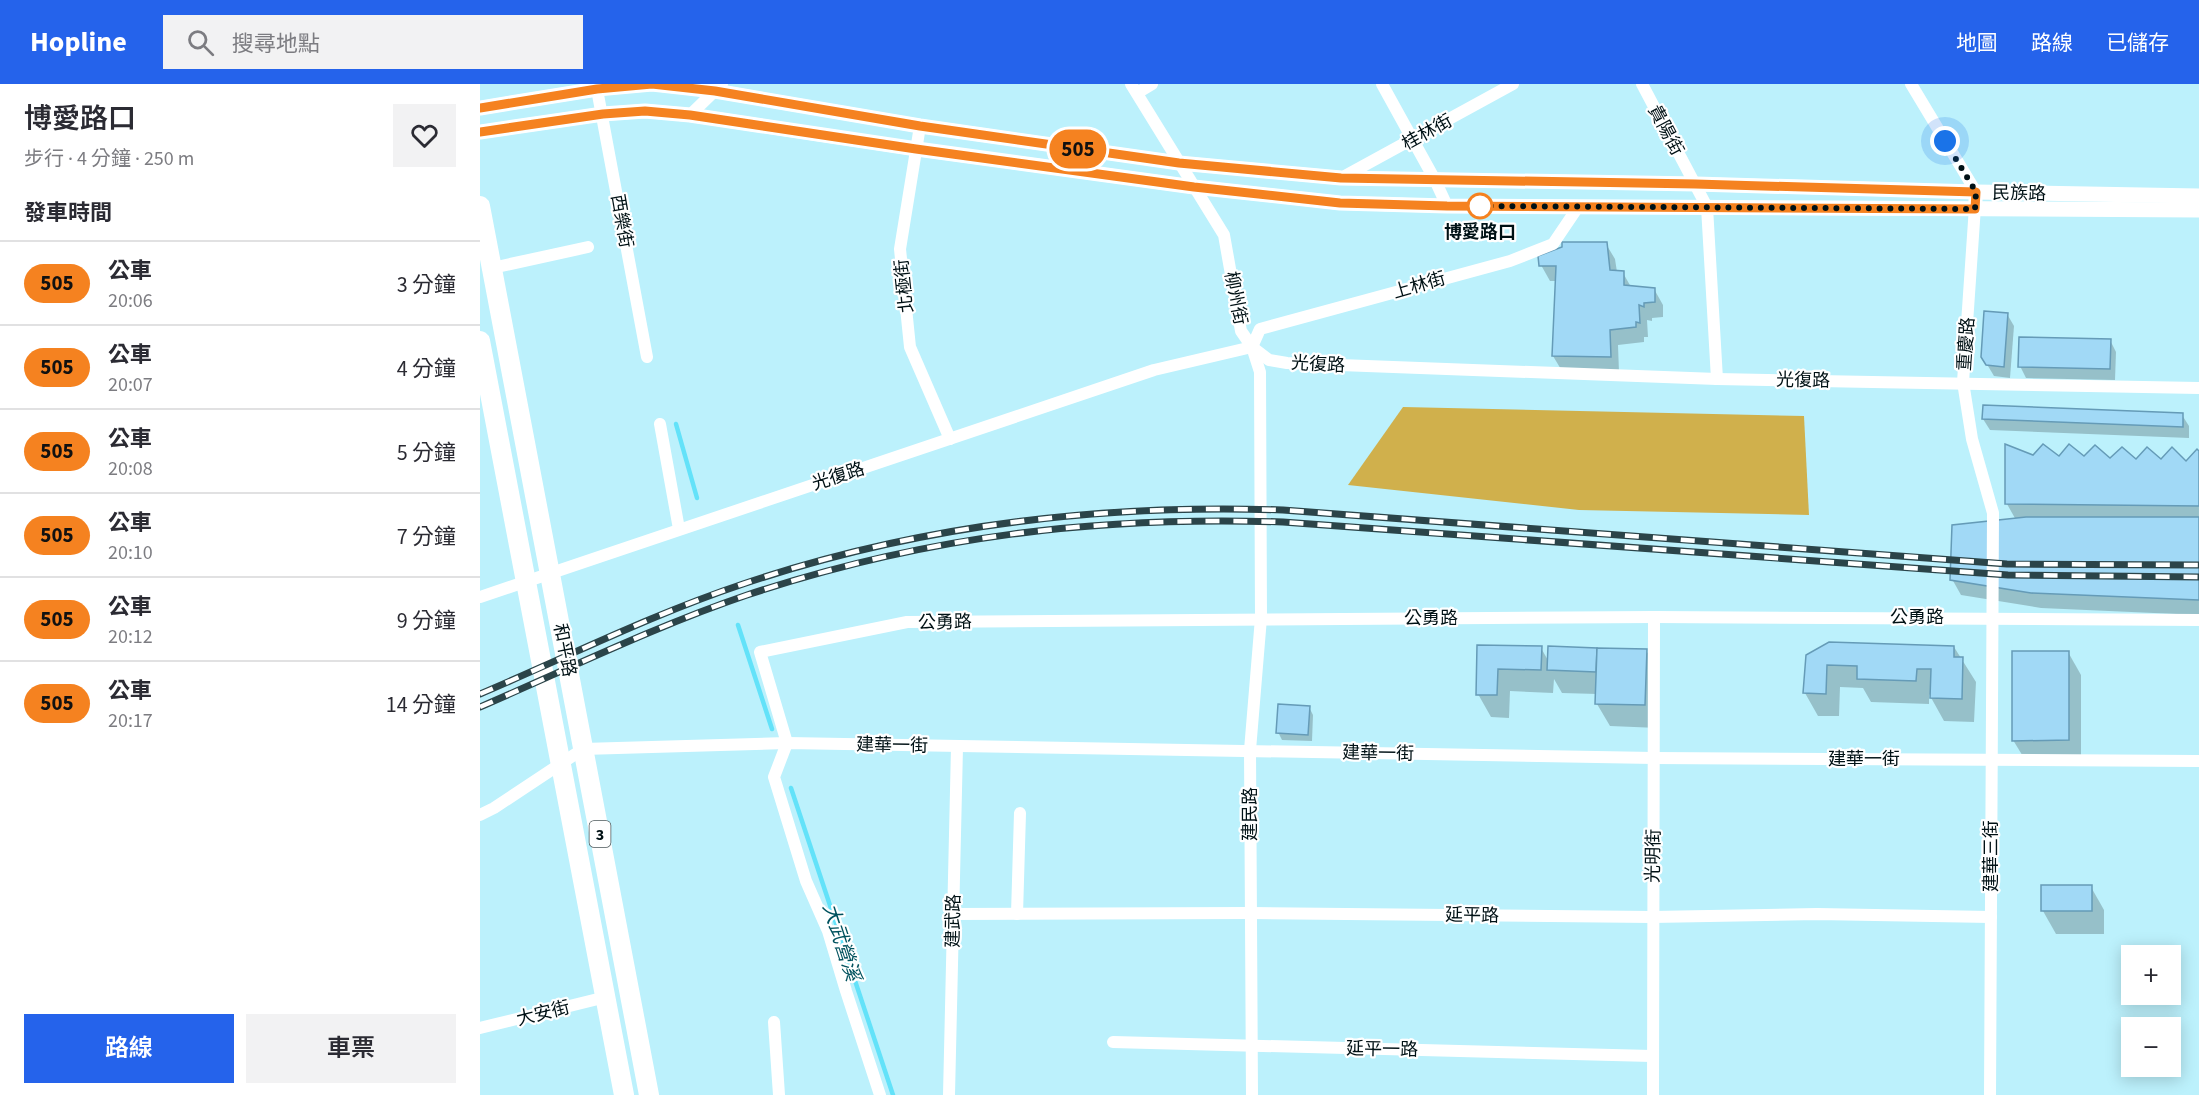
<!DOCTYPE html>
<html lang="zh-TW">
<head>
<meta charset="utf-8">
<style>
	:root { --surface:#fff; --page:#f2f2f3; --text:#2b2b33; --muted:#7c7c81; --line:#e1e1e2; --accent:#2563eb }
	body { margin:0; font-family:"Source Sans 3","Noto Sans TC",sans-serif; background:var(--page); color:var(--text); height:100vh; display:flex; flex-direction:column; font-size:22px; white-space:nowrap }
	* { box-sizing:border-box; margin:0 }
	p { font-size:20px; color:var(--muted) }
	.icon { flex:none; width:33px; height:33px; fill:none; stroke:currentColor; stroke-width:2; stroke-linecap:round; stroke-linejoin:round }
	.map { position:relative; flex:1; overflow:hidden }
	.side { display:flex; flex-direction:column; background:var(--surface); width:480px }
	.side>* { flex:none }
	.badge { padding:0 12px; border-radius:20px; font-size:21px; line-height:39px }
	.buttons { position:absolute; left:1641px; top:861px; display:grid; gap:12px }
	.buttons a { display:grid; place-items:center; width:60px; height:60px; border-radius:0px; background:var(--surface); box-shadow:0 3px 15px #0003; font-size:30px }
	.you { position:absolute; width:30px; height:30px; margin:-15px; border:4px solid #fff; border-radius:50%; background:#1a73e8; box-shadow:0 0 0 9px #1a73e833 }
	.map>.badge { position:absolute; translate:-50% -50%; box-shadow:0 0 0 3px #fff }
	h2 { padding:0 24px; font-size:22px; line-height:54px }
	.round { display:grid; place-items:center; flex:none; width:63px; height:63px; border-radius:0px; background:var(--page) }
	.overview { display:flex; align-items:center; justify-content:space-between; height:102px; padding:0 24px }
	h1 { font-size:28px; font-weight:600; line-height:45px }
	.action { display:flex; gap:12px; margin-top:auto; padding:12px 24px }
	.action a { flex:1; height:69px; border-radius:0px; background:var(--accent); color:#fff; font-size:24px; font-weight:600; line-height:69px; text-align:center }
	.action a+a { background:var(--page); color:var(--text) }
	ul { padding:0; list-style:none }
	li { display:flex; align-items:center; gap:18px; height:84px; padding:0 24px; border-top:2px solid var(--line) }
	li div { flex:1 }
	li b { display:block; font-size:22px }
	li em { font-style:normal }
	li .badge { min-width:66px; font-weight:700; text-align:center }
	header { display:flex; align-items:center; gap:36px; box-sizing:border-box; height:84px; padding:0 30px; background:var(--accent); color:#fff }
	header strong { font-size:28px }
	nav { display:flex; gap:33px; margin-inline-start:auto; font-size:21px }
	.search { width:420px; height:54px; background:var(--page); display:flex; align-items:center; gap:15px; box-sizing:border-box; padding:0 21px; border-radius:0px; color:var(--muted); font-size:22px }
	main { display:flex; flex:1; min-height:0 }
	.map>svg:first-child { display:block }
</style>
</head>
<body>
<header>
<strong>Hopline</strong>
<div class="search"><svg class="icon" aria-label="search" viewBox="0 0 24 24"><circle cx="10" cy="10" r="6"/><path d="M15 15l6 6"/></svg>搜尋地點</div>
<nav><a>地圖</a><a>路線</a><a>已儲存</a></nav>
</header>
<main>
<section class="side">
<div class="overview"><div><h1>博愛路口</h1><p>步行 · 4 分鐘 · 250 m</p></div><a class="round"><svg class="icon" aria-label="heart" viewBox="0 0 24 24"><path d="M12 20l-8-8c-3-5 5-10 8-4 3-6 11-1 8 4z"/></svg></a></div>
<h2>發車時間</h2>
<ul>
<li><span class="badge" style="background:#f58220;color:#111">505</span><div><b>公車</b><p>20:06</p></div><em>3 分鐘</em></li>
<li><span class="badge" style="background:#f58220;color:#111">505</span><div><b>公車</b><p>20:07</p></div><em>4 分鐘</em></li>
<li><span class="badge" style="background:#f58220;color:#111">505</span><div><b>公車</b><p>20:08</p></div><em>5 分鐘</em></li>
<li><span class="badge" style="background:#f58220;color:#111">505</span><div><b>公車</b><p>20:10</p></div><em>7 分鐘</em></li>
<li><span class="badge" style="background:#f58220;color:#111">505</span><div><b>公車</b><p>20:12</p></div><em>9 分鐘</em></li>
<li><span class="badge" style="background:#f58220;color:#111">505</span><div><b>公車</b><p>20:17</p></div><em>14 分鐘</em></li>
</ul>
<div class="action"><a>路線</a><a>車票</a></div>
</section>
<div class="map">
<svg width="1719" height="1011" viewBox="0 0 1719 1011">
	<rect width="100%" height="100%" fill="#bcf1fc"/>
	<path fill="#d0b04c" d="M923,323L1324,332L1329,431L1099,426L868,401Z"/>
	<g fill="#0003">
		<path d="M1126,160L1135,175L1137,188L1143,189L1151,203L1174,205L1183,221V233L1172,234V237L1167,236L1168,253H1164V258L1138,261L1139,288L1082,287L1073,272L1076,197H1070L1061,181Z"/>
		<path d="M1527,230L1534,242L1530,294L1514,292L1502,272Z"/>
		<path d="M1630,256L1636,268L1635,296L1546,294L1540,282Z"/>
		<path d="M1702,331L1709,342V354L1510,346L1503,335Z"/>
		<path d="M1719,369V531L1561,524L1481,511L1472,495L1536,436L1527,420L1553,373L1706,379Z"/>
		<path d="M999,562L1061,564L1069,578L1070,564L1166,566L1179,589L1178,644L1130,642L1117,620V610L1082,609L1074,595L1073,609L1030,607L1029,634L1011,633L998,610Z"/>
		<path d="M1474,563L1496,598L1494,638L1464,637L1449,610V620L1391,618L1383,604L1360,603L1359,632H1338L1325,609L1328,572Z"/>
		<path d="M1588,568L1601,591V679H1547L1533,656Z"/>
		<path d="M829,623L833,631L832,657L802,656L798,648Z"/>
		<path d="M1611,803L1624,826V850H1576L1563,827Z"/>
	</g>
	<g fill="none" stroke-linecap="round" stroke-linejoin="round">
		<g stroke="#63e2f9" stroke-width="4.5">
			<path d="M196,340L217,414"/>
			<path d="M258,541L292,645"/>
			<path d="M311,704L413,1011"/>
		</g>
	</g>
	<g fill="#a1d9f6" stroke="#659bb7" stroke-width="1.5">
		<path d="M1082,158H1127L1130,186L1144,187V201L1175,204V218L1164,219V223L1159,221L1160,239L1156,238V243L1130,246L1131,273L1072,272L1076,182H1059L1058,172L1082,163Z"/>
		<path d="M1504,227L1528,229L1524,283L1506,281L1501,273Z"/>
		<path d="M1539,253L1631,255L1630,285L1538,283Z"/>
		<path d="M1503,321L1703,329V343L1502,335Z"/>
		<path d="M1525,360L1553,371L1563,360L1579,372L1589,360L1604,372L1615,361L1630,374L1642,363L1656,375L1667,363L1681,375L1692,363L1706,377L1717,365L1719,367V422L1525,420Z"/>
		<path d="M1546,433H1719V516L1551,509L1470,496L1472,441Z"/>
		<path d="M1349,558L1474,562V573H1483L1482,615L1450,614L1451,585H1437L1436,597L1377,595V582L1347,581L1346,610L1323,609L1326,571Z"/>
		<path d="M997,561L1062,562L1061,586L1018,585L1017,611H996Z"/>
		<path d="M1068,562L1117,564L1116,588L1067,586Z"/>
		<path d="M1117,564L1167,565L1165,621L1115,620Z"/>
		<path d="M1532,567H1589V656L1532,657Z"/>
		<path d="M798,620L830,622L828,651L796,649Z"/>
		<rect x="1561" y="801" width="51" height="26"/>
	</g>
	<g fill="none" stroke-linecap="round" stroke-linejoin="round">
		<g stroke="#fff" stroke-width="12">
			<path d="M116,0L167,273"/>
			<path d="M651,0L744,151L761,247L772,263L780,288L781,534L770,666L772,1011"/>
			<path d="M902,0L955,96L967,122"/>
			<path d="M1162,0L1227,123L1237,295"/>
			<path d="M1431,0L1496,108L1483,298L1492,355L1513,429L1510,1011"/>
			<path d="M657,9L672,0"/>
			<path d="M210,31L242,0"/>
			<path d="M440,42L420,165L430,263L470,355"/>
			<path d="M863,93L1033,0"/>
			<path d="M12,184L108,163"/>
			<path d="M772,263L780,245L1030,177L1073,160L1098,123"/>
			<path d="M180,340L199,445"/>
			<path d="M0,513L674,286L772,263L789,276L807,279L1237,295L1719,304"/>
			<path d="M0,731L14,724L103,665L307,659L1174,674L1719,677"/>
			<path d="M473,830L771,829L1172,833L1337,830L1511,833"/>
			<path d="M537,830L540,729"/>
			<path d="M294,938L299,1011"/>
			<path d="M0,944L126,913"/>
			<path d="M633,958L1172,972"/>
			<path d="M400,1011L366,907L348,847L326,797L294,693L307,659L280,568L427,538L1174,533L1719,536"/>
			<path d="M469,1011L477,663"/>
			<path d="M1173,1011L1174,533"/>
		</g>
		<g stroke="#fff" stroke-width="15">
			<path d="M0,24L117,5L172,0L235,7L440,42L699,79L861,94L1216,100L1496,108L1719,112"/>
			<path d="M0,48L123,30L165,27L210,31L437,65L714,103L860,119L967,122L1719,126"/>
		</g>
		<g stroke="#fff" stroke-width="20">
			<path d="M0,122L169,1011"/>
			<path d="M0,257L144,1011"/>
		</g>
		<defs>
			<g id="rail">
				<path d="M0,610C87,573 173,530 263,500C438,441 620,420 803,426L1527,480L1719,481"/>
				<path d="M0,623C88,585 176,542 267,511C445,452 617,432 803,438L1528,491L1719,493"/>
			</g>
		</defs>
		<use href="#rail" stroke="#2b4449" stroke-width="7"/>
		<use href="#rail" stroke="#fff" stroke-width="4.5" stroke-dasharray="14" stroke-linecap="butt"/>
	</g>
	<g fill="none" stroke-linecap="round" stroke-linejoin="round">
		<defs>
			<path id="line" d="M0,24L117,5L172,0L235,7L440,42L699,79L861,94L1215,100L1496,108L1495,125L967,122L860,119L714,103L436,65L210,31L165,27L123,30L0,48"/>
		</defs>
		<use href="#line" stroke="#fff" stroke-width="14"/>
		<use href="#line" stroke="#f58220" stroke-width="9"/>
		<path stroke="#001115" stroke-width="6" stroke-dasharray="0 10.8" d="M1000,122L1495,125L1496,108L1465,57"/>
	</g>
	<circle fill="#fff" stroke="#f58220" stroke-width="3" cx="1000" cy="122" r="12"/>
	<g text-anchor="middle" stroke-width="4.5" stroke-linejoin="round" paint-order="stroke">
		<rect fill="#fff" stroke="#4c585b" stroke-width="1.5" x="109.5" y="737" width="21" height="26" rx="4.5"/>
		<g font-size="16" font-weight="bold" fill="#001115">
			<text x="120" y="756">3</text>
		</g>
		<g font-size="18" fill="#001115" stroke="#fff">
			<text transform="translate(1186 46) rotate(62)" y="6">貴陽街</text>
			<text transform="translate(947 48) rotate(-29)" y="6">桂林街</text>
			<text transform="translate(1539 109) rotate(1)" y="6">民族路</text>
			<text transform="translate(142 137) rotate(80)" y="6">西樂街</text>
			<text transform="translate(939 201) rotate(-16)" y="6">上林街</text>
			<text transform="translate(424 202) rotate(-96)" y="6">北極街</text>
			<text transform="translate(756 214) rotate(79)" y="6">柳州街</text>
			<text transform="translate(1486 260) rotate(-86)" y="6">重慶路</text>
			<text transform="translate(838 280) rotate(3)" y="6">光復路</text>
			<text transform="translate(1323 296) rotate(1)" y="6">光復路</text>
			<text transform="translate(358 392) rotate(-18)" y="6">光復路</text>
			<text x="1437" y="539">公勇路</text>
			<text x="951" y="540">公勇路</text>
			<text transform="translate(465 538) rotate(-1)" y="6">公勇路</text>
			<text transform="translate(85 566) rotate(79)" y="6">和平路</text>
			<text transform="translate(412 661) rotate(1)" y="6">建華一街</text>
			<text transform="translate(898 669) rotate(1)" y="6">建華一街</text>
			<text x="1384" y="681">建華一街</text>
			<text transform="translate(770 730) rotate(-90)" y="6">建民路</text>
			<text transform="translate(1173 772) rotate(-89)" y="6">光明街</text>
			<text transform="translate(1511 772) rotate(-90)" y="6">建華三街</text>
			<text transform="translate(992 831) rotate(1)" y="6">延平路</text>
			<text transform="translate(473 837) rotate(-89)" y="6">建武路</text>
			<text transform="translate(63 929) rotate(-14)" y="6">大安街</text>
			<text transform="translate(902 965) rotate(1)" y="6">延平一路</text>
		</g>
		<g font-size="18" font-weight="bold" fill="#001115" stroke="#fff">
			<text x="1000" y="154">博愛路口</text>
		</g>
		<g font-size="20" font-style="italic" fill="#00525e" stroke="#fff">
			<text transform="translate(362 858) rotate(72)" y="7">大武營溪</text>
		</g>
	</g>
</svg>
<div class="buttons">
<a>+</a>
<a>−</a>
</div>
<div class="you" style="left:1465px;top:57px"></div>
<b class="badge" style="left:598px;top:65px;background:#f58220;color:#111">505</b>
</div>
</main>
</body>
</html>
